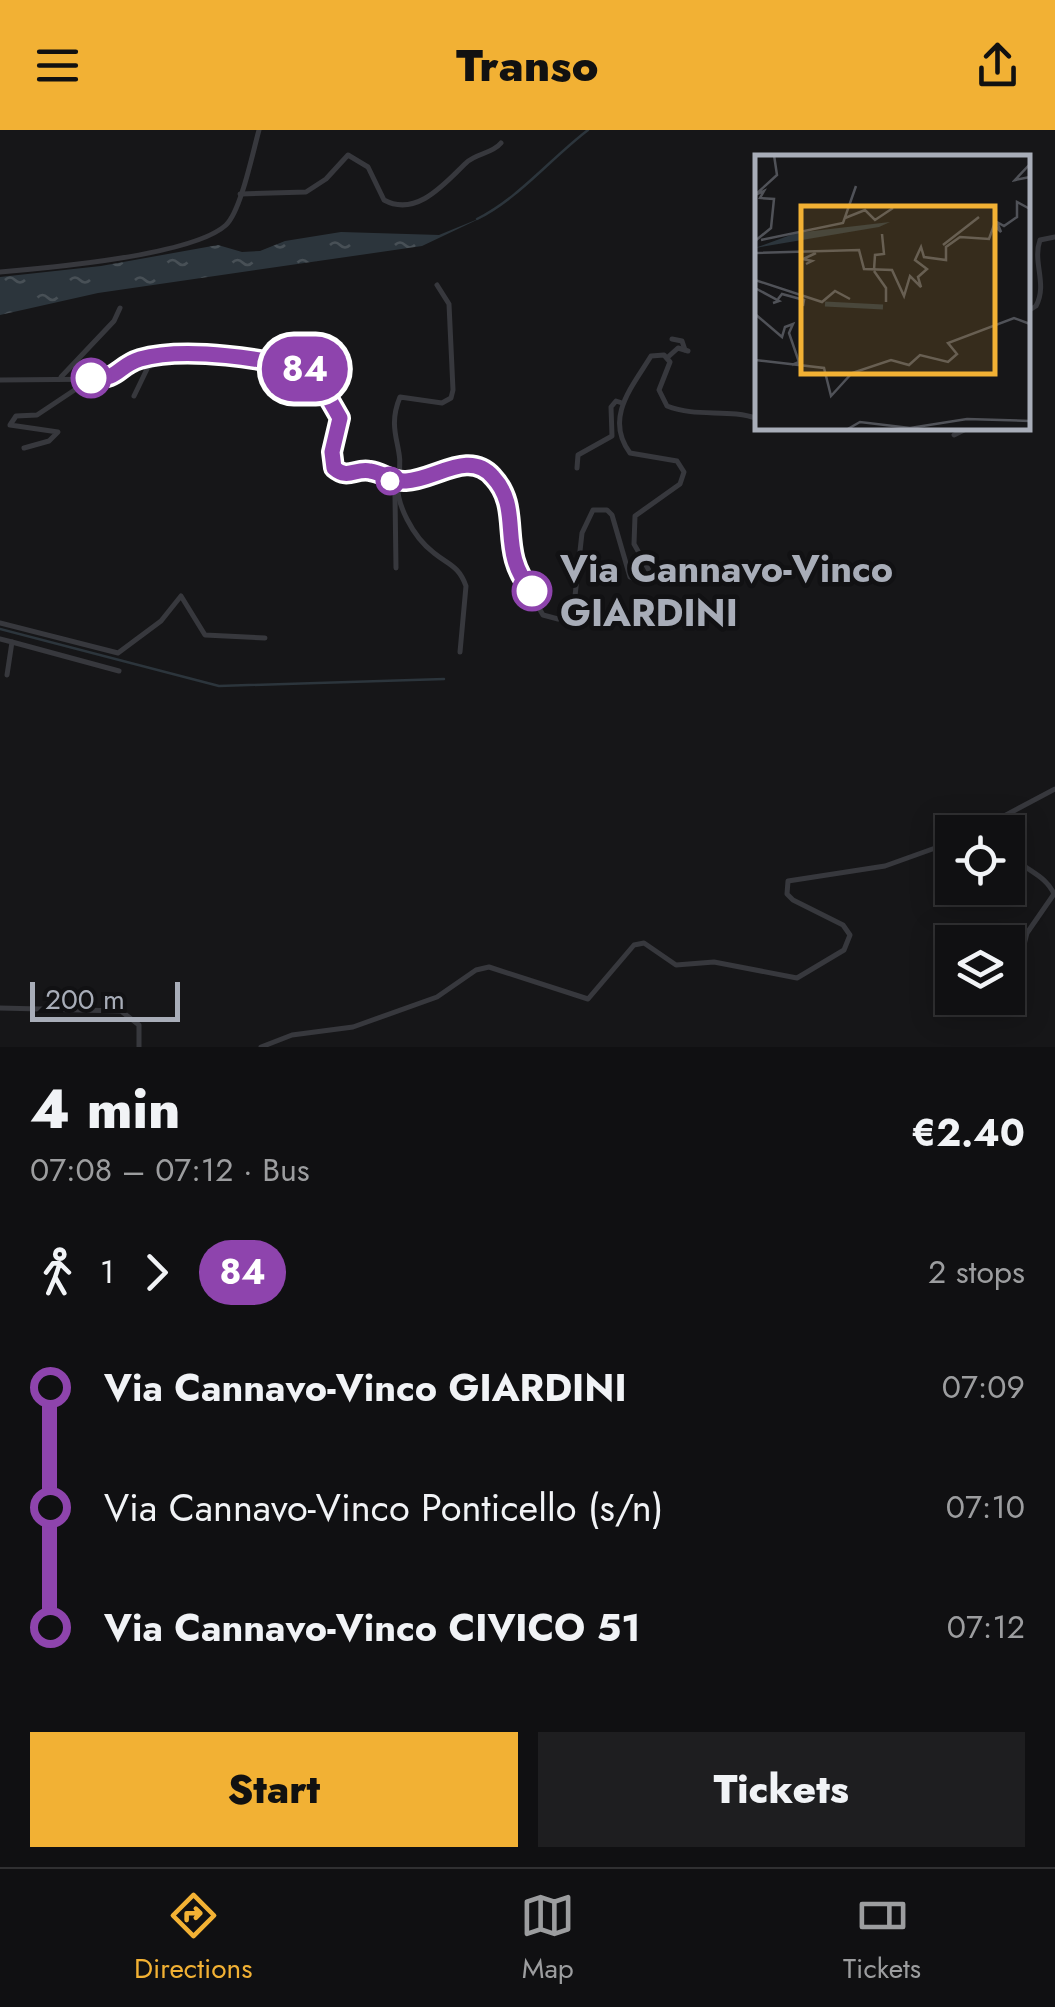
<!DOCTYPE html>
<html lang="en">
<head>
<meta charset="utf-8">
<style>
	:root { --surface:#101012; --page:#1e1e20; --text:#f1f3f6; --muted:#9c9d9f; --line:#303032; --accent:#f2b134 }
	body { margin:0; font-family:Jost,sans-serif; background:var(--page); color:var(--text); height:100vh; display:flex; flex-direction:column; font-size:38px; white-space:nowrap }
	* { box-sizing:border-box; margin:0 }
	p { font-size:32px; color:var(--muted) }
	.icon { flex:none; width:55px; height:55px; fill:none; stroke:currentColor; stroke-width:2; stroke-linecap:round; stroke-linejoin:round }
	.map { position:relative; height:917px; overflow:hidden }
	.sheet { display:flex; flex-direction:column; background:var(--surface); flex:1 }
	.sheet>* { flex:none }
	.badge { padding:0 20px; border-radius:32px; font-size:35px; line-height:65px }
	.buttons { position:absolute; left:935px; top:685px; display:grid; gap:20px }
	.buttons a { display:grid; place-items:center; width:90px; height:90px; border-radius:0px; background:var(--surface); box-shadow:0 5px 25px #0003,0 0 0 2px var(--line); font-size:50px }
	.scale { position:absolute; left:30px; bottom:25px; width:150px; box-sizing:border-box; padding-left:10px; border:5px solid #a8adb8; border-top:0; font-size:28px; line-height:35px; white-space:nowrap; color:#a8adb8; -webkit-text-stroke:8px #111113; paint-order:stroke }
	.map>.badge { position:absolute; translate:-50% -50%; box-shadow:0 0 0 5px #fff }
	.legs { display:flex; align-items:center; gap:15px; height:110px; padding:0 30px; font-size:32px }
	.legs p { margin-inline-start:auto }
	.overview { display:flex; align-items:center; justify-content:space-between; height:170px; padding:0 30px }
	h1 { font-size:55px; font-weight:800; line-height:75px }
	.cta { display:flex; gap:20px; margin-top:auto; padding:20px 30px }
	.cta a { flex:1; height:115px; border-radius:0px; background:var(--accent); color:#111; font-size:40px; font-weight:800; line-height:115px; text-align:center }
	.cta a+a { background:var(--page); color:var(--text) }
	ul { padding:0 30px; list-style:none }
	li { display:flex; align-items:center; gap:35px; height:120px; font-size:38px }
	li i { display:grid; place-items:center; width:15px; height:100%; margin:0 12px; background:currentColor }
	li i::after { content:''; width:25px; height:25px; margin:-12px; border:8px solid; border-radius:50%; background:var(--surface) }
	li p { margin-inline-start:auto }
	li:first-child i { background:linear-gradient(#0000 50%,currentColor 0) }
	li:last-child i { background:linear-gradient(currentColor 50%,#0000 0) }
	header { display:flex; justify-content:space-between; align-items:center; height:130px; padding:0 30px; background:var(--accent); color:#111; font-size:45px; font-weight:800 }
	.menu { display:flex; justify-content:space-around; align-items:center; height:140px; border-top:2px solid var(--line); background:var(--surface); font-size:28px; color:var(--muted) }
	.menu a { display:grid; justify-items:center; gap:5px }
	.menu .active { color:var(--accent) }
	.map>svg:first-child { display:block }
</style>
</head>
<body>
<header><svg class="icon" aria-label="menu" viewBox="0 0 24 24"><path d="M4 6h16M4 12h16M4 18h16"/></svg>Transo<svg class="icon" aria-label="share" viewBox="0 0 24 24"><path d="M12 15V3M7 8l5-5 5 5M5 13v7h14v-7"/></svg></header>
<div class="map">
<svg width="1055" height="917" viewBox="0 0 1055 917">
	<defs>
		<pattern id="water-ripples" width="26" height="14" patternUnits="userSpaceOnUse" patternTransform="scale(2.5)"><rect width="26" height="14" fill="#2c353c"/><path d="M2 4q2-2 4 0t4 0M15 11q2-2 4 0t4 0" fill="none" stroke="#485056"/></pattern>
	</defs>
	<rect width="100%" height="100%" fill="#161618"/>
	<path fill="url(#water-ripples)" d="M483,87L422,116L98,163L0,185V147L101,136L218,115L242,122L260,121L285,111L341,102L439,105Z"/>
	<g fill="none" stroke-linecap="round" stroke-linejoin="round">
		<g stroke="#2c353c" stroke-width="2.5">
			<path d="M477,89C519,68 550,29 588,0"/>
			<path d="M0,499L219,556L444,549"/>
		</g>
		<g stroke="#37383d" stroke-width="5">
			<path d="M240,64L306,62L326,49L348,25L368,37L384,70C417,88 446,52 466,33C476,23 492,24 501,13"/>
			<path d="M0,142C48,138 193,125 226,95C241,81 253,21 259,0"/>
			<path d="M1028,181L1036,176C1048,154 1032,132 1040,110L1055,107"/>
			<path d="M672,209L682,211L685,220"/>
			<path d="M668,227L678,218L688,221"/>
			<path d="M61,247L114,191L120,178"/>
			<path d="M0,250L112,249L143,228L219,226L306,239L319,246L340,288L332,322L334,338L345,345L374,341L394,351"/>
			<path d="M134,266L148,237L171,229"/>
			<path d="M954,305L968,298"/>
			<path d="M24,318L49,311L58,302L10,295L16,286L37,285L76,259L106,257L112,249"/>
			<path d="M577,338L578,325L612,306L611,277L616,271L622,273"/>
			<path d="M365,340L376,337L398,348C394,373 414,408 434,423C449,435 459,436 466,456L460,522"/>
			<path d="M398,348C406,318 385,303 400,267L442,273L451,268L453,260L449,174L437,155"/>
			<path d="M402,351L423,350L467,334L490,343C513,368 506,398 511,429C514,447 534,468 543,485L558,489L574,475L582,403L593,380H607L612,385L630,447L644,453L651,444L634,414L635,386L680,354L684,342L677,331L630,323C604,288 632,257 651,226L664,225L670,232L659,260L667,276C697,288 729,278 758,289"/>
			<path d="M395,366L396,438"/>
			<path d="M0,493L118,523L161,491L181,466L205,505L265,508"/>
			<path d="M0,509L12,512L7,545"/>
			<path d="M12,512L119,541"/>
			<path d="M974,702L1055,659"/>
			<path d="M1008,718C1018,740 1044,741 1054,764L1027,803L1023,819"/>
			<path d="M0,878L121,881L139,895V917"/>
			<path d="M261,917L292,905L353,897L437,867L476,840L489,837L588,869L634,815L644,813L676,835L714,832L797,848L844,820L850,805L843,795L793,770L787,764L788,751L885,736L952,712"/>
		</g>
		<path stroke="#37383d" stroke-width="5" d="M394,351H402"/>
	</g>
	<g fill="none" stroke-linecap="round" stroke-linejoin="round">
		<defs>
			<path id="line-1" d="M91,248C120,250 117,236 140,229C186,216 267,229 313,241L340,288L332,322L334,338C348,350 355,338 370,341C384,343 391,352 406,351C435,350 469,319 493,347C524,380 496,421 532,461"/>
		</defs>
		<use href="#line-1" stroke="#fff" stroke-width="22"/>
		<use href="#line-1" stroke="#8e44ad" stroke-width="15"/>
	</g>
	<g fill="#fff" stroke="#8e44ad" stroke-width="5">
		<circle cx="91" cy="248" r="18"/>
		<circle cx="390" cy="351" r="12"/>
		<circle cx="532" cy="461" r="18"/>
	</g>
	<g text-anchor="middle" stroke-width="9" stroke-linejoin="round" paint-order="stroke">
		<g font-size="38" font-weight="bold" fill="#a8adb8" stroke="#111113" text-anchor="start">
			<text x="560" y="452">Via Cannavo-Vinco<tspan x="560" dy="44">GIARDINI</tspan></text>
		</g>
	</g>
	<g transform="translate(755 25)">
		<rect width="275" height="275" fill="#161618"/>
		<path d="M135,67L124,72L0,93L41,78Z" fill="#2c353c"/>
		<path fill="none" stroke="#2c353c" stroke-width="5" d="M70,149L128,152"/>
		<path fill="none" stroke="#505258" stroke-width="2.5" d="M275,9L260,25L275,22M90,63L110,55L120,65L138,53M6,85L88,68L101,31M0,86L16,73L19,44L5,43L9,36L0,40L22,20L19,0M188,90L224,62M0,98L104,95L109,114L137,115L149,141L155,121L166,132L163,122L172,114L160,105L166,92L169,102L191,105V92L205,82L234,84L239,70L246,77L242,67L249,71L262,62V47L275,54M51,109L57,106L48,104L61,98M119,115L120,100L129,99L127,79M119,116L131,133V147M0,125L67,147L80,136L95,144M0,133L24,146L18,148M23,144L27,139L49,145L48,151M0,159L27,182L30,172L38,169L34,178L44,207L37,210M0,205L69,213L76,241L97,218L136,205L154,210L165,200L193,207L202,199L193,188L259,163L275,169M91,275L105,267L155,273L212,264L275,266"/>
		<path fill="#f2b134" fill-opacity="0.15" stroke="#f2b134" stroke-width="5" d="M46,51H240V219H46Z"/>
		<rect width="275" height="275" fill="none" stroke="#a8adb8" stroke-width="5"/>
	</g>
</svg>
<div class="buttons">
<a><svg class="icon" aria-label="locate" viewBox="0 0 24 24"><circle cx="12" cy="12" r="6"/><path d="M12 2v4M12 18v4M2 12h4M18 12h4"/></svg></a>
<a><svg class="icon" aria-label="layers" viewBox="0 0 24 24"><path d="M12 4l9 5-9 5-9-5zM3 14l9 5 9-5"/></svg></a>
</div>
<div class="scale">200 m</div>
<b class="badge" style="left:305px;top:239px;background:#8e44ad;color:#fff">84</b>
</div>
<section class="sheet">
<div class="overview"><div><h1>4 min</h1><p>07:08 – 07:12 · Bus</p></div><b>€2.40</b></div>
<div class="legs"><svg class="icon" aria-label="walk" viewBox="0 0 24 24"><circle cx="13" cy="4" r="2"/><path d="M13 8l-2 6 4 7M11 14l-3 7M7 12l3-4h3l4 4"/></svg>1<svg class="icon" aria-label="forward" viewBox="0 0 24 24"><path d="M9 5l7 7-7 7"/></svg><b class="badge" style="background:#8e44ad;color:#fff">84</b><p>2 stops</p></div>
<ul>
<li><i style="color:#8e44ad"></i><b>Via Cannavo-Vinco GIARDINI</b><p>07:09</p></li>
<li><i style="color:#8e44ad"></i><span>Via Cannavo-Vinco Ponticello (s/n)</span><p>07:10</p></li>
<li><i style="color:#8e44ad"></i><b>Via Cannavo-Vinco CIVICO 51</b><p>07:12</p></li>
</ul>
<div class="cta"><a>Start</a><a>Tickets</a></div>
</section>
<nav class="menu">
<a class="active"><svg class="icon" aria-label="directions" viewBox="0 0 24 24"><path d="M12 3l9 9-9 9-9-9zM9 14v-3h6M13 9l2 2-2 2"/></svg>Directions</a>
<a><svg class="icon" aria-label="map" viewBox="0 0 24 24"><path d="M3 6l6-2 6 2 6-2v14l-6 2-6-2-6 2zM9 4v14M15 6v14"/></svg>Map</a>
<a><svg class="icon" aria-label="tickets" viewBox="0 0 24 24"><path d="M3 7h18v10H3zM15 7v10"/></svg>Tickets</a>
</nav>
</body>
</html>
